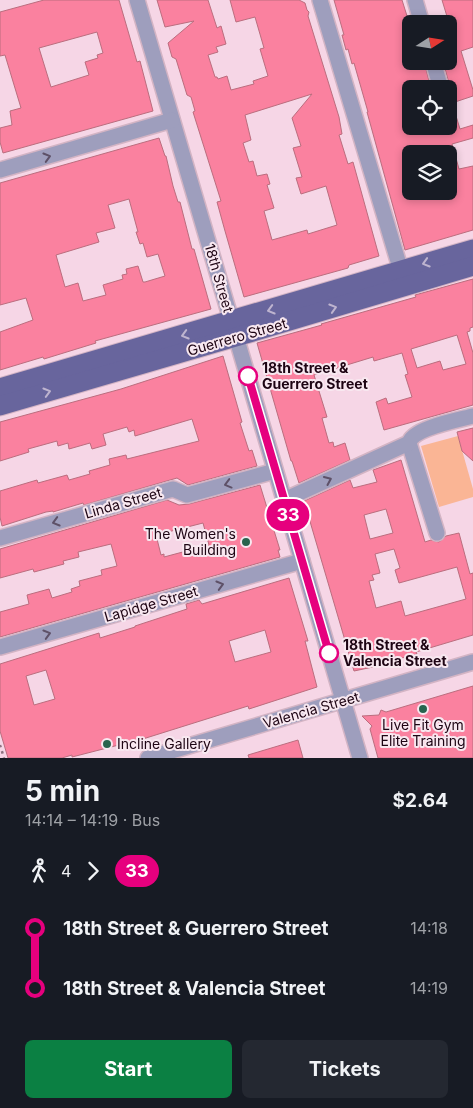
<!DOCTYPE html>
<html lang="en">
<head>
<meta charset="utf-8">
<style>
	:root { --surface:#171b24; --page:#242831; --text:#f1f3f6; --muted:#9ea1a6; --accent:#0b8043 }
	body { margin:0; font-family:Inter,sans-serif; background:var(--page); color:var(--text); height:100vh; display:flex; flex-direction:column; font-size:19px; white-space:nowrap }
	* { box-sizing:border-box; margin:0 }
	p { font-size:16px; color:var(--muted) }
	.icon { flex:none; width:28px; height:28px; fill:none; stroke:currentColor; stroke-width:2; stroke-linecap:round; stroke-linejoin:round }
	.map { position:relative; height:758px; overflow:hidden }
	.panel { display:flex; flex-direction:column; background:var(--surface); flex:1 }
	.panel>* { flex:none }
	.badge { padding:0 10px; border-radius:16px; font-size:18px; line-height:32px }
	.needle { width:32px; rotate:78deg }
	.buttons { position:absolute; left:402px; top:15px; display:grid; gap:10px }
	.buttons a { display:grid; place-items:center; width:55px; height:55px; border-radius:8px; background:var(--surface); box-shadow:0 2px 8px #0003; font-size:25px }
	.map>.badge { position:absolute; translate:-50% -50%; box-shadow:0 0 0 2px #fff }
	.legs { display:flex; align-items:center; gap:8px; height:55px; padding:0 25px; font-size:16px }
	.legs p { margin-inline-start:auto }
	.overview { display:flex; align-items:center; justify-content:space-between; height:85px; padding:0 25px }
	h1 { font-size:28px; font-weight:700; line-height:38px }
	.primary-button { display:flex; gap:10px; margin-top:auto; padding:10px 25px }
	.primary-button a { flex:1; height:58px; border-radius:8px; background:var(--accent); color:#fff; font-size:20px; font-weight:700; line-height:58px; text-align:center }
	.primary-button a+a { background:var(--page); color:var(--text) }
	ul { padding:0 25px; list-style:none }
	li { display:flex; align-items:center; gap:18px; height:60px; font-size:19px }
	li i { display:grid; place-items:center; width:8px; height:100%; margin:0 6px; background:currentColor }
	li i::after { content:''; width:12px; height:12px; margin:-6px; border:4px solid; border-radius:50%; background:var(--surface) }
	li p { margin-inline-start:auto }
	li:first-child i { background:linear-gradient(#0000 50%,currentColor 0) }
	li:last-child i { background:linear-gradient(currentColor 50%,#0000 0) }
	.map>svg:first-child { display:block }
</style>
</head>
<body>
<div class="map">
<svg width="473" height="758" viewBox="0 0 473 758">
	<rect width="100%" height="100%" fill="#f6d6e6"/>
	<path fill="#fab595" d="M458,436L473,489V497L439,507L421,446Z"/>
	<g fill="#fa819f" stroke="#bb6d7e" fill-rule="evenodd">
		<path d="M44,0H119L137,62L140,61L153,111L3,153L0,142V128L12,125L10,111L21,108L5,55L0,56V12ZM97,32L103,53L97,55L98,58L85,62L89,75L51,87L39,48Z"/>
		<path d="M157,0H208L217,28L221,26L226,44L216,47L218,52L208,55L215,77H217L218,79L227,76L231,90L254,84L253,81L268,76L260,49L264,48L255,17L236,22L230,0H299L305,3L307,10L309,12L308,16L339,117L342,134L339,135L348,164L353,162L379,256L349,265L348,268L244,297L225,231L217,202L221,201L193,112L195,111L191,97L187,95L176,59L172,57L168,43L194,21L165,27ZM312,94L292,118L301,146L293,148L302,177L296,178L301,194L326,186L337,225L308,234L307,230L272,240L264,211L274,208L267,185L270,184L267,174L257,176L253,161L249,162L243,143L251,140L245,115Z"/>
		<path d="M334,0H402L407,16H410L411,21V61H424L431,89H411V129L416,127L417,132L437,126H449L450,87L443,61H449V23L442,0H473V47L461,51L473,90V96L452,103L460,129L473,125V138L452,144L459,169L473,166V230L405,250L367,112H368L354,63L352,64L348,49L346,50L342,35H344ZM411,154H449V179L451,188L449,189V191H411Z"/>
		<path d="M159,138L165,156H166L173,186L178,202H180L192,249H194L211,309L95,341L96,343L44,359L43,357L0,370V332L33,320L26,298L0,305V183ZM129,199L138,232H136L140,244L143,243L147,257L158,254L165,276L145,282H143L138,266L126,269L127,274L122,275L123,279L103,285L106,295L83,301L78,283L65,287L56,255L99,242L96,233L115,228L108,205Z"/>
		<path d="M473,279V327L470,328V331L467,332L473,353V405L384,430L376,402L386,398L388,404L412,397L405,375L408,374L402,353L374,361L373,357L314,375L327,417L322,418L329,443L333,442L334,447L345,443L350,460L299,483L292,461H291L257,343L322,325L321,324L416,297L415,295ZM457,335L466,364L443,370L440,361L417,368L411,349Z"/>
		<path d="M223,356L242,422L240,423L249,451L252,450L257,466L188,485L177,478L84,505L83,503L53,512V511L46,512L2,526L0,517V491L37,480L38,483L67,475L69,480L90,474L89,471L110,465L109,459L126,455L127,459L199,441L192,419L135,436L134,430L129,432L127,427L103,434L106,445L92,449L90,443L69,449L68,443L58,446L57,441L28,449L29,452L0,461V422L121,389Z"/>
		<path d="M473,428V461L462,451L457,432Z"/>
		<path d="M401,460L425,542L431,540L439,542L446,536L459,533L470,574L473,573V635L416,652L417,654L387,662V664L354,671L304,501L350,480L353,488L377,482L373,470ZM386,509L393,533L370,539L364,515ZM394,549L400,568L395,570L399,583L457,567L466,599L405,616L401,601L376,608L369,581L374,580L372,575L380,573L375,554Z"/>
		<path d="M260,485L280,550H278L280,557L0,637V612L29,604L27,595L49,589L52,598L72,592L71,589L80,586L79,581L102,575L101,570L117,566L111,544L78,552L79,557L63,561L64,564L34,572L33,569L0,578V549L167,500L179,505L189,504ZM203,523L209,545L164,557V554L161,555L156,535Z"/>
		<path d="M289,578L308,641H305L317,687L249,709L248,706L146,738L72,757V755L62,758H8L0,731V664L99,633L100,638L135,627V626L187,609L186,604L199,600L202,604ZM265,630L271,652L235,662L229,641ZM46,670L55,699L34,705L26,676Z"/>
		<path d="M473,686V758H378L370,729L372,726L362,716L379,715L381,710L386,712Z"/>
		<path d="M298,740L303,758H249L248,755Z"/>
	</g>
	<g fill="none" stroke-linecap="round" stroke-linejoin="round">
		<defs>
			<g id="minor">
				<path d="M137,0L360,758"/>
				<path d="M320,0L401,271"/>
				<path d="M415,0L422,24"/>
				<path d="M433,61L441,89"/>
				<path d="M0,170L172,120"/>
				<path d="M409,443L437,533"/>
				<path d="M284,500L409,443C413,428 458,420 473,416"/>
				<path d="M0,538L173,489L187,495L275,471"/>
				<path d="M0,647L302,561"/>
				<path d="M148,758L473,662"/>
			</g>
			<g id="major">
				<path d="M0,388L473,249"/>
				<path d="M0,406L236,337L473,266"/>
			</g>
		</defs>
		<use href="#minor" stroke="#d3b4c4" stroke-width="18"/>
		<use href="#major" stroke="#d3b4c4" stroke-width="21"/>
		<path stroke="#8e7281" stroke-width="2.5" stroke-dasharray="2.5 4" stroke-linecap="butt" d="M0,745L4,758"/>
		<use href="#minor" stroke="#9e9ebd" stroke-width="15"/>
		<use href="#major" stroke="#68659d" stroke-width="19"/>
	</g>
	<defs><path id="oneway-chevron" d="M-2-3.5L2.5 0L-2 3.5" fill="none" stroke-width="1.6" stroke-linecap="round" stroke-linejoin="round" transform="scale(1.25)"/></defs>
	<g stroke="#5e5168">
		<use href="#oneway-chevron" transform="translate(47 157) rotate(-16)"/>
		<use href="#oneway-chevron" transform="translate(328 480) rotate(-24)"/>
		<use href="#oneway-chevron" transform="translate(228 484) rotate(165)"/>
		<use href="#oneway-chevron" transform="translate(56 522) rotate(164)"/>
		<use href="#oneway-chevron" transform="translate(220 585) rotate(-16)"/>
		<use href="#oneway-chevron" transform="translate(47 634) rotate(-16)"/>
	</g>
	<g stroke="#beb4cf">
		<use href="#oneway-chevron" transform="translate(426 263) rotate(163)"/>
		<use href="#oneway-chevron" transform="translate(333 308) rotate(-17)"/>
		<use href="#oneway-chevron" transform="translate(271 310) rotate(164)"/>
		<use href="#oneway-chevron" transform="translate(185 335) rotate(164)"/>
		<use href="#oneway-chevron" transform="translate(47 392) rotate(-16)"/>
	</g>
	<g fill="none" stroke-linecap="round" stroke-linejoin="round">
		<defs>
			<path id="line-1" d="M248,376L329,653"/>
		</defs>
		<use href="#line-1" stroke="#fff" stroke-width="11"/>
		<use href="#line-1" stroke="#e6007e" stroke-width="8"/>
	</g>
	<g fill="#fff" stroke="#e6007e" stroke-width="2.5">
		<circle cx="248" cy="376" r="9"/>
		<circle cx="329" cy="653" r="9"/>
	</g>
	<g fill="#29644e" stroke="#f8e8f0" stroke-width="2">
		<circle cx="246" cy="542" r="5"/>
		<circle cx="423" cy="709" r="5"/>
		<circle cx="107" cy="744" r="5"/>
	</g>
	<g text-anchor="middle" stroke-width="4" stroke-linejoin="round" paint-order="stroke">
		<g font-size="14" fill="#1d0413" stroke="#f8e8f0">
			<text transform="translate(219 278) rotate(74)" y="5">18th Street</text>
			<text transform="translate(237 337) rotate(-16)" y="5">Guerrero Street</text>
			<text transform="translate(123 503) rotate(-16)" y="5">Linda Street</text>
			<text transform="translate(151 604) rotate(-16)" y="5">Lapidge Street</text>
			<text transform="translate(311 710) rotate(-16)" y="5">Valencia Street</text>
		</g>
		<g font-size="14" font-weight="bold" fill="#1d0413" stroke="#f8e8f0" text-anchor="start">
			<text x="262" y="373">18th Street &amp;<tspan x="262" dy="16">Guerrero Street</tspan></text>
			<text x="343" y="650">18th Street &amp;<tspan x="343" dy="16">Valencia Street</tspan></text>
		</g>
		<g font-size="14" fill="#1d0413" stroke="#f8e8f0" text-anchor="end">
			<text x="236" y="539">The Women's<tspan x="236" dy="16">Building</tspan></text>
			<text x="423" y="730" text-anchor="middle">Live Fit Gym<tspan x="423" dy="16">Elite Training</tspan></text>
			<text x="117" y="749" text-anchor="start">Incline Gallery</text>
		</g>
	</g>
</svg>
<div class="buttons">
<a><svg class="needle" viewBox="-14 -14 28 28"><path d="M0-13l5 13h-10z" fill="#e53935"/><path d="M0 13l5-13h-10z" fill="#9ea1a6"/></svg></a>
<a><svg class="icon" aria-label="locate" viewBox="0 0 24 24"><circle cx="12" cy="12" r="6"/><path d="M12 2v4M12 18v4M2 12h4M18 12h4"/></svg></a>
<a><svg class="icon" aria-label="layers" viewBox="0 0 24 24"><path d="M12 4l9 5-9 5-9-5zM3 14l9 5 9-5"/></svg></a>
</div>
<b class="badge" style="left:288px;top:515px;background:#e6007e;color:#fff">33</b>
</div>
<section class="panel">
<div class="overview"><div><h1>5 min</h1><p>14:14 – 14:19 · Bus</p></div><b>$2.64</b></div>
<div class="legs"><svg class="icon" aria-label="walk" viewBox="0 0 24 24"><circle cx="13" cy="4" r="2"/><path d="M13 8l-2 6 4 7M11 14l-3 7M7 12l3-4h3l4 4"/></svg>4<svg class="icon" aria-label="forward" viewBox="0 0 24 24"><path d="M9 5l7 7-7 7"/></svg><b class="badge" style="background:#e6007e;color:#fff">33</b></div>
<ul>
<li><i style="color:#e6007e"></i><b>18th Street &amp; Guerrero Street</b><p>14:18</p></li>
<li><i style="color:#e6007e"></i><b>18th Street &amp; Valencia Street</b><p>14:19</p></li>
</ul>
<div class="primary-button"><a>Start</a><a>Tickets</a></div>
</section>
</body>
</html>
